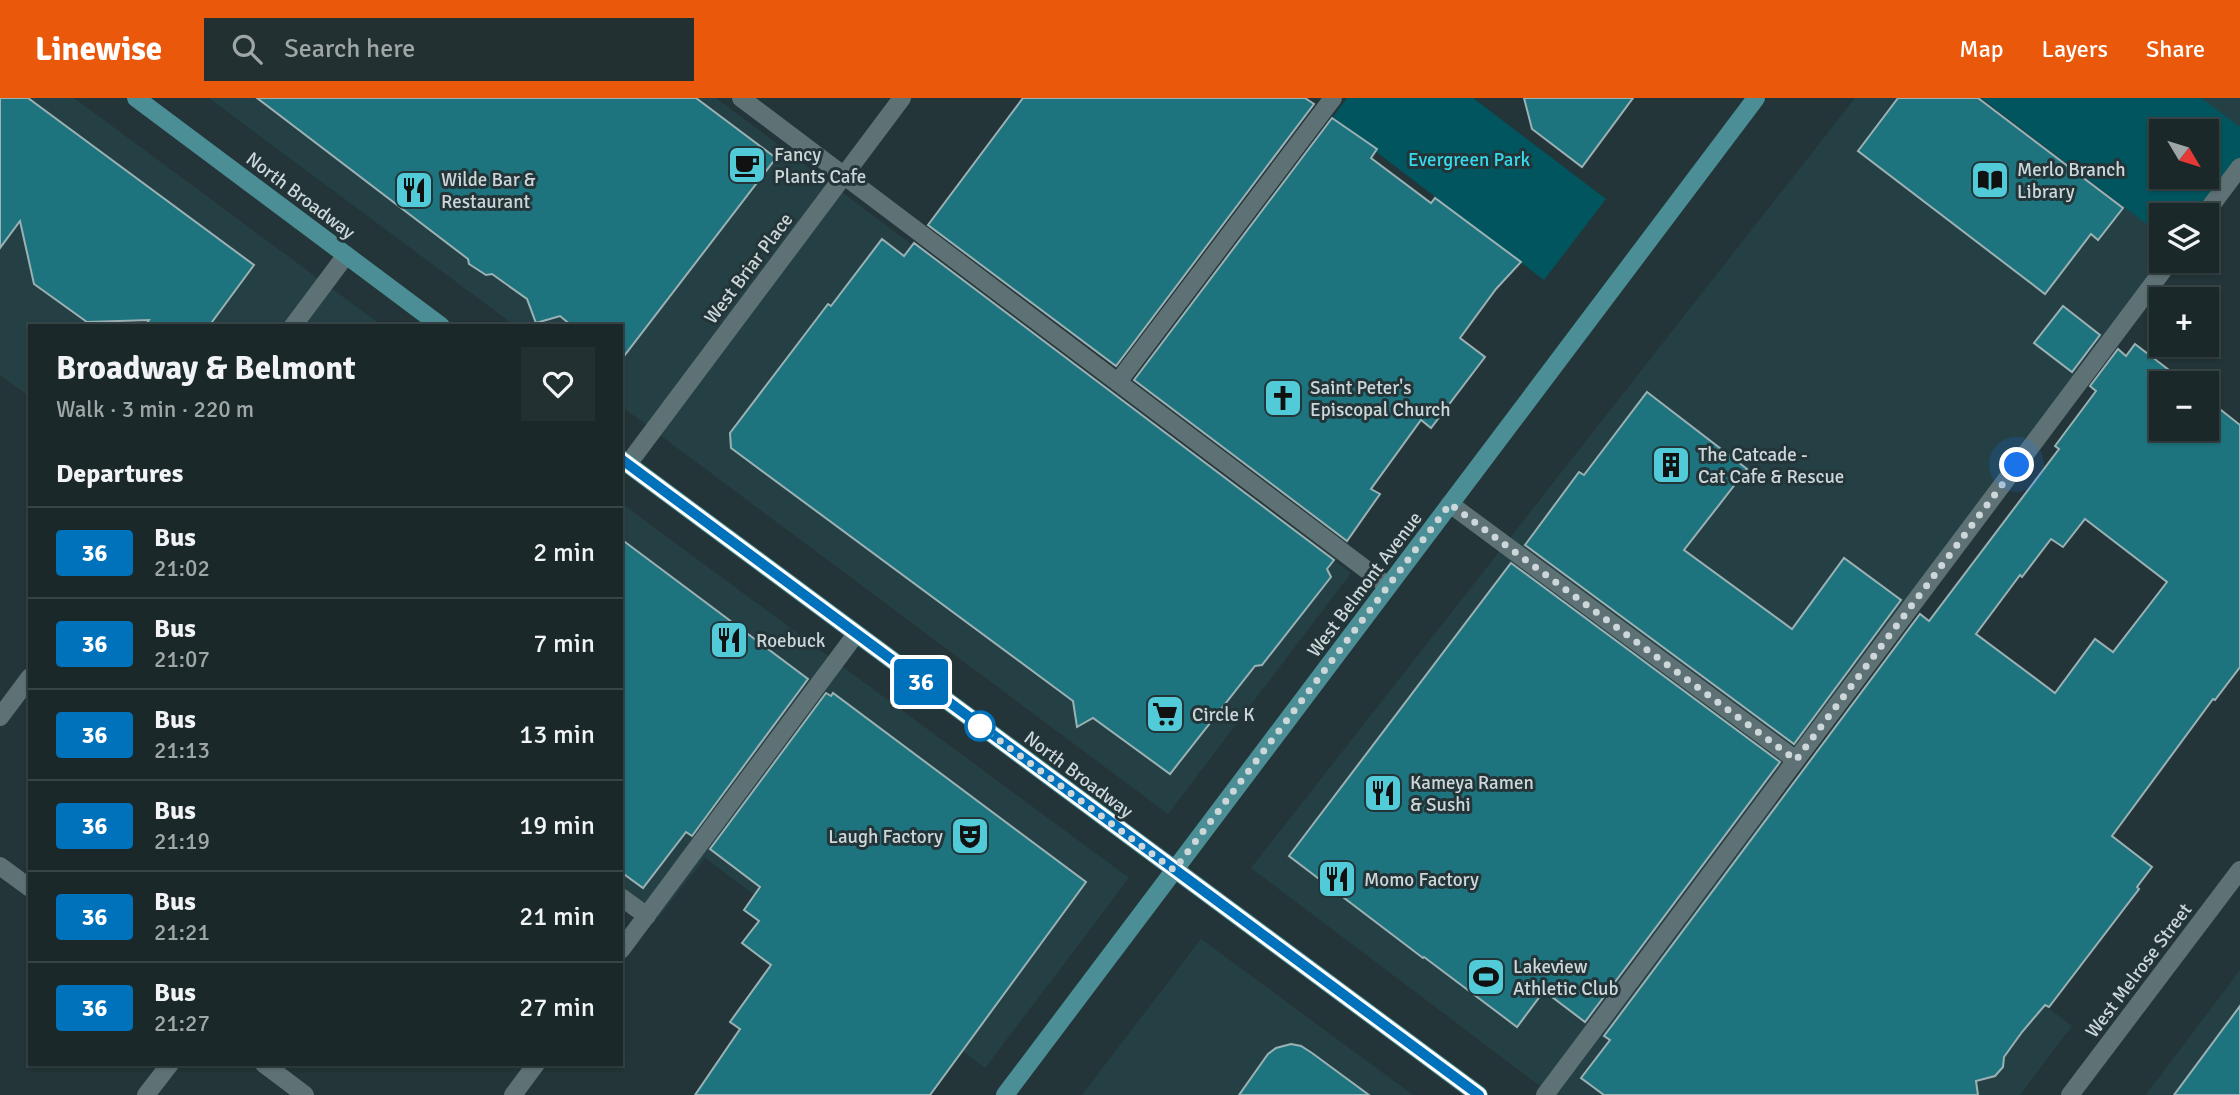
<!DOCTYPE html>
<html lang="en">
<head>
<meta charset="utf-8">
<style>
	:root { --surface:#1a282a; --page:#233032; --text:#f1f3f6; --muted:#9fa6a8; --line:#384447; --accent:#ea580c }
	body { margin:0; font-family:Signika,sans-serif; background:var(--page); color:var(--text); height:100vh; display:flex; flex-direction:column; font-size:26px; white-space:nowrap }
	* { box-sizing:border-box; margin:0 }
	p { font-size:23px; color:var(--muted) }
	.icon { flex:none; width:38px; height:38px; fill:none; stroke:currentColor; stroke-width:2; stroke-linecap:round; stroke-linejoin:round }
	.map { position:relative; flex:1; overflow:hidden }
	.drawer { position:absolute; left:28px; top:226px; width:595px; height:742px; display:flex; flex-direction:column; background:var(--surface); border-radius:0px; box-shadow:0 2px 5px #0004,0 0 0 2px var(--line) }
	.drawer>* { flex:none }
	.badge { padding:0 14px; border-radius:5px; font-size:24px; line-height:46px }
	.needle { width:46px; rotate:128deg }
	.fabs { position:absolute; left:2149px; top:21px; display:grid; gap:14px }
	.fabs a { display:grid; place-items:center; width:70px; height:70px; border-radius:0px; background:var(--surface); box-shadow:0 2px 5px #0004,0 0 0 2px var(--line); font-size:35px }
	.you { position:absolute; width:35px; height:35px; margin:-18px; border:5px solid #fff; border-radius:50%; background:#1a73e8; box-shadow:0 0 0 10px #1a73e833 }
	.map>.badge { position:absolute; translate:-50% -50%; box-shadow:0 0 0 4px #fff }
	h2 { padding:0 28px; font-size:26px; line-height:63px }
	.round { display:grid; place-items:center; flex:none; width:74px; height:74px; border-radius:0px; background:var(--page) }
	.overview { display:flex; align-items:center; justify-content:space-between; height:119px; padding:0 28px }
	h1 { font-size:33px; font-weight:700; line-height:52px }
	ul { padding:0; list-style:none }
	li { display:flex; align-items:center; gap:21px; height:91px; padding:0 28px; border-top:2px solid var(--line) }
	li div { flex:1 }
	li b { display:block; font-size:26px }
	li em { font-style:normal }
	li .badge { min-width:77px; font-weight:700; text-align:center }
	header { display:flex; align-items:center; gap:42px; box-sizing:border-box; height:98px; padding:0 35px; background:var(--accent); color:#fff }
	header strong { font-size:33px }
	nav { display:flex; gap:38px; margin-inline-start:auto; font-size:24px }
	.search { width:490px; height:63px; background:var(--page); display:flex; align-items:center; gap:18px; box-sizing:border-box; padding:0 24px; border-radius:0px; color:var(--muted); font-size:26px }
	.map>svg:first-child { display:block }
</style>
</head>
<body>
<header>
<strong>Linewise</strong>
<div class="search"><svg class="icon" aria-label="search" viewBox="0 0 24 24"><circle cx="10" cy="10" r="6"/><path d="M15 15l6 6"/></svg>Search here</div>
<nav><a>Map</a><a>Layers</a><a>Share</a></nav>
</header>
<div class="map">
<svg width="2240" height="997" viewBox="0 0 2240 997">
	<rect width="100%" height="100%" fill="#233538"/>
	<g fill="#254044" fill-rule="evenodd">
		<path d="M0,0H74L381,227L30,228V299L0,277Z"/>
		<path d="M209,0H716L1351,475L1168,716L621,308V228L514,227Z"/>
		<path d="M1855,0H1974L2104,96L1981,0H2240V60L2161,117V163L1766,698L2072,928L2020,997H1552L1251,770ZM2161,33H2207V79H2161Z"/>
		<path d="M621,405L1129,780L985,970L705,760L658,820L621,792Z"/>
		<path d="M1201,841L1413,997H1082Z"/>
		<path d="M2240,872V997H2146Z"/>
	</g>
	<g fill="#01555e" fill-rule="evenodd">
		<path d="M1347,0H1473L1606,101L1544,182L1332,20Z"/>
		<path d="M1981,0H2201L2240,29V60L2196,117H2161V137ZM2161,33H2207V79H2161Z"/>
	</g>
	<g fill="#1d747e" stroke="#9cb1b4" stroke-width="2" fill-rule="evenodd">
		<path d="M0,0H28L254,167L209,228H145L149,222L87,224L34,186L20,123L0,150Z"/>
		<path d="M257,0H696L776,60L621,262V228H572L560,218L536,225L527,201L492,176L486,177L469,166L468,161Z"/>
		<path d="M1023,0H1305L1314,6L1116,268L928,127Z"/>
		<path d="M1524,0H1633L1582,69L1532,31Z"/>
		<path d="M1898,0H1978L2123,110L2098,142L2091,136L2045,196L1858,53Z"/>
		<path d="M1332,20L1377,51L1371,60L1431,105L1435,100L1521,164L1496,191L1460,240L1485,259L1431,330L1421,322L1371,391L1380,396L1347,443L1134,282Z"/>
		<path d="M882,141L904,158L914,145L1334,462L1327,471L1331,479L1262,567L1255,568L1170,676L1093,620L1077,629L1073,603L731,350L730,335L828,206L831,208Z"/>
		<path d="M2063,208L2100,237L2072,274L2034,245Z"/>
		<path d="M2135,246L2186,285H2161V331H2207V301L2240,327V569L2215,602L2213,601L2112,738L2152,769L2137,789L2139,791L2049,909L2045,907L2022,934L2004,959L2003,969L1995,978L1976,983L1978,997H1604L1581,980L1610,942L1604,938L1920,516L1929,523L2059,351L2055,348L2096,293L2090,288L2118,251L2126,258ZM2085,421L2167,484L2113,554L2095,541L2055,595L1976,536L2020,477L2022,479L2051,441L2063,449Z"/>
		<path d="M1647,294L1747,371L1684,452L1792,531L1844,460L1901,502L1794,646L1525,447L1579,374L1584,377Z"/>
		<path d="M621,441L808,581L692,738L686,734L643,790L621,774Z"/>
		<path d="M1511,465L1780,664L1585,924L1544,893L1517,929L1424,859L1423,860L1289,758Z"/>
		<path d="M826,595L831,598L833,595L1086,784L930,997H695L740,931L730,924L771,867L742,845L759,823L744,812L760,789L710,751Z"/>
		<path d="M2240,908V997H2174Z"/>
		<path d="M1291,946L1301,948L1312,955L1369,997H1239L1268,956L1276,950Z"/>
	</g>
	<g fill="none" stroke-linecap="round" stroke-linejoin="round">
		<g stroke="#5e7275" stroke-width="18">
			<path d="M741,0L1388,488"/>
			<path d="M2204,117L2240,69"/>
			<path d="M1118,284L1333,0"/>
			<path d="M1450,406L1796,662"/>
			<path d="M621,799L647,818"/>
			<path d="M621,852L856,536"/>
			<path d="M146,997L170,966"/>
			<path d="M513,997L536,966"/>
			<path d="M1545,997L2170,163"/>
		</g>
		<g stroke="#5e7275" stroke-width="18">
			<path d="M293,228L346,157"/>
			<path d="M628,366L902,0"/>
			<path d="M0,619L30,579"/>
			<path d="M0,768L30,790"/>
			<path d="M264,966L305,997"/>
			<path d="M2070,997L2240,772"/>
		</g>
		<g stroke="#4c8e95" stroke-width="18">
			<path d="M136,0L441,228"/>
			<path d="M621,361L1479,997"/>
			<path d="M1005,997L1756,0"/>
		</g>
	</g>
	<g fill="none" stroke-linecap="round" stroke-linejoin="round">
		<defs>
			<path id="line" d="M621,361L1479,997"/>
		</defs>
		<use href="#line" stroke="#fff" stroke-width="16"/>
		<use href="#line" stroke="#0072bc" stroke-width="10"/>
		<path stroke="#cdd7d9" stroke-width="7" stroke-dasharray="0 12.6" d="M980,628L1174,772L1450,406L1796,662L2017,367"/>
	</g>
	<defs>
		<symbol id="cafe-square" viewBox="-11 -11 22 22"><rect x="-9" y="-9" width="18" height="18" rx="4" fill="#52cbd9" stroke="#233538"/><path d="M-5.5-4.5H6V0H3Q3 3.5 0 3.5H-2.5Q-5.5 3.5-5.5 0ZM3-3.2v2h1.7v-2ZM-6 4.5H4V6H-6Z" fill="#111"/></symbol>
		<symbol id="library-square" viewBox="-11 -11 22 22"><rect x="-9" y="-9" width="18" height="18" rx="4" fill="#52cbd9" stroke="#233538"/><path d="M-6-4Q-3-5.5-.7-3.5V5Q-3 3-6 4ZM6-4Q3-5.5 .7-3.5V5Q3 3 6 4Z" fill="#111"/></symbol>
		<symbol id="restaurant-square" viewBox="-11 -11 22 22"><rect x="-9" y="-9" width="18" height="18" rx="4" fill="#52cbd9" stroke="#233538"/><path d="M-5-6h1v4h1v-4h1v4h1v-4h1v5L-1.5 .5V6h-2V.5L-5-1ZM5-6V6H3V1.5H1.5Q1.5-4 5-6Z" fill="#111"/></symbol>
		<symbol id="church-square" viewBox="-11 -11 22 22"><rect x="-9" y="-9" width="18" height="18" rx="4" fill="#52cbd9" stroke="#233538"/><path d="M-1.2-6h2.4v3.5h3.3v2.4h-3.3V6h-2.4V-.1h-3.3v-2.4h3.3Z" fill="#111"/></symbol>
		<symbol id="building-square" viewBox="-11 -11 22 22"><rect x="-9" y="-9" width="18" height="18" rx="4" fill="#52cbd9" stroke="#233538"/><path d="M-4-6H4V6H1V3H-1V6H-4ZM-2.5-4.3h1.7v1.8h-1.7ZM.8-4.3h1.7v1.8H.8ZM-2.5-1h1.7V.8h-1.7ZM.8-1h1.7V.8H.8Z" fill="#111"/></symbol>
		<symbol id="supermarket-square" viewBox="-11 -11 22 22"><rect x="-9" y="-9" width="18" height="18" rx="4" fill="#52cbd9" stroke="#233538"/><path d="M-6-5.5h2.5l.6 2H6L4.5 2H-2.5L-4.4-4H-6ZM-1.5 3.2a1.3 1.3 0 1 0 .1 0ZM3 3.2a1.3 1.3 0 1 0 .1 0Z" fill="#111"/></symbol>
		<symbol id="theatre-square" viewBox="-11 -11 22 22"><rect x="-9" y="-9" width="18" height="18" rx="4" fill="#52cbd9" stroke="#233538"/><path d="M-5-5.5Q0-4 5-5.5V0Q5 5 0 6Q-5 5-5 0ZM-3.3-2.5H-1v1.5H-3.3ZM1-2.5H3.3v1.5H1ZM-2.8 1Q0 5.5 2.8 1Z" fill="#111"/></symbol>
		<symbol id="stadium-square" viewBox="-11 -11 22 22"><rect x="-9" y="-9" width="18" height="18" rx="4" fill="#52cbd9" stroke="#233538"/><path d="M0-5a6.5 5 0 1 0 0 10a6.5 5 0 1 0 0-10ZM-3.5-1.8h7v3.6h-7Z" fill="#111"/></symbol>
	</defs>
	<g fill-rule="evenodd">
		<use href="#cafe-square" x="725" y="45" width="44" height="44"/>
		<use href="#library-square" x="1968" y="60" width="44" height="44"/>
		<use href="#restaurant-square" x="392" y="70" width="44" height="44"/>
		<use href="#church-square" x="1261" y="278" width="44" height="44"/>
		<use href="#building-square" x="1649" y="345" width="44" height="44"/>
		<use href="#restaurant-square" x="707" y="520" width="44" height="44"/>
		<use href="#supermarket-square" x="1143" y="594" width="44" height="44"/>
		<use href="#restaurant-square" x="1361" y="673" width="44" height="44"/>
		<use href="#theatre-square" x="948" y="716" width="44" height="44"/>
		<use href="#restaurant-square" x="1315" y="759" width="44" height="44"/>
		<use href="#stadium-square" x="1464" y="857" width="44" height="44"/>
	</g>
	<circle fill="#fff" stroke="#0072bc" stroke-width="3.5" cx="980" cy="628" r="14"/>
	<g text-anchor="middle" stroke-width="6" stroke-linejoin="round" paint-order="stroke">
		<g font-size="19" fill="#cdd7d9" stroke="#233538" text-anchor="start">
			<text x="774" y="63">Fancy<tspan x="774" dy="22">Plants Cafe</tspan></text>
			<text x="2017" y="78">Merlo Branch<tspan x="2017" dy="22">Library</tspan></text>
			<text x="441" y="88">Wilde Bar &amp;<tspan x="441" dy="22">Restaurant</tspan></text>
			<text x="1310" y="296">Saint Peter's<tspan x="1310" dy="22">Episcopal Church</tspan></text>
			<text x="1698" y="363">The Catcade -<tspan x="1698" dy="22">Cat Cafe &amp; Rescue</tspan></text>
			<text x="756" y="549">Roebuck</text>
			<text x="1192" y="623">Circle K</text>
			<text x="1410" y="691">Kameya Ramen<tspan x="1410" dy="22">&amp; Sushi</tspan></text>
			<text x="943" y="745" text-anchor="end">Laugh Factory</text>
			<text x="1364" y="788">Momo Factory</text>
			<text x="1513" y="875">Lakeview<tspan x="1513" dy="22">Athletic Club</tspan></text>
		</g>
		<g font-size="19" fill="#35daec" stroke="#233538">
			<text x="1469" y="68">Evergreen Park</text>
		</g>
		<g font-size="19" fill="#cdd7d9" stroke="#233538">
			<text transform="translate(301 97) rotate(37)" y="7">North Broadway</text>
			<text transform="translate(748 170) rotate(-53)" y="7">West Briar Place</text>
			<text transform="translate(1364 486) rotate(-53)" y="7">West Belmont Avenue</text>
			<text transform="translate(1079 676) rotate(37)" y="7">North Broadway</text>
			<text transform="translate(2138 872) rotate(-53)" y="7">West Melrose Street</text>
		</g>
	</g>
</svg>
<div class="fabs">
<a><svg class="needle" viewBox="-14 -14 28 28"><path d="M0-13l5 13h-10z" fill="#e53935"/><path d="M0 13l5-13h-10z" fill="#9fa6a8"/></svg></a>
<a><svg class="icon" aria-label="layers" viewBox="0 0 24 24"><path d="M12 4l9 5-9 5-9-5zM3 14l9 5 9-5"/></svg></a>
<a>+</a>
<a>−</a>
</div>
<div class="you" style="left:2017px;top:367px"></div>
<b class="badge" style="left:921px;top:584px;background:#0072bc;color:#fff">36</b>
<section class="drawer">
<div class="overview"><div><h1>Broadway &amp; Belmont</h1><p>Walk · 3 min · 220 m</p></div><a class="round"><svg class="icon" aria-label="heart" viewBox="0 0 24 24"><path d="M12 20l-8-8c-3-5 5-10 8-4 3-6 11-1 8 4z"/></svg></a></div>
<h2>Departures</h2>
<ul>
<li><span class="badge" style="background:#0072bc;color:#fff">36</span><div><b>Bus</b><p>21:02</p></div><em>2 min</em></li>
<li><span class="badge" style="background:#0072bc;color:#fff">36</span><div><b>Bus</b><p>21:07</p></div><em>7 min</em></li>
<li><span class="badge" style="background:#0072bc;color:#fff">36</span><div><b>Bus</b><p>21:13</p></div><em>13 min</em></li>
<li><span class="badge" style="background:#0072bc;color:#fff">36</span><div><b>Bus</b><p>21:19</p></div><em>19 min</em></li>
<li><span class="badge" style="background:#0072bc;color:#fff">36</span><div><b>Bus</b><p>21:21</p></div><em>21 min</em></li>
<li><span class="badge" style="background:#0072bc;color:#fff">36</span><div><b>Bus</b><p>21:27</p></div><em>27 min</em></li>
</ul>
</section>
</div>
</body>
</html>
